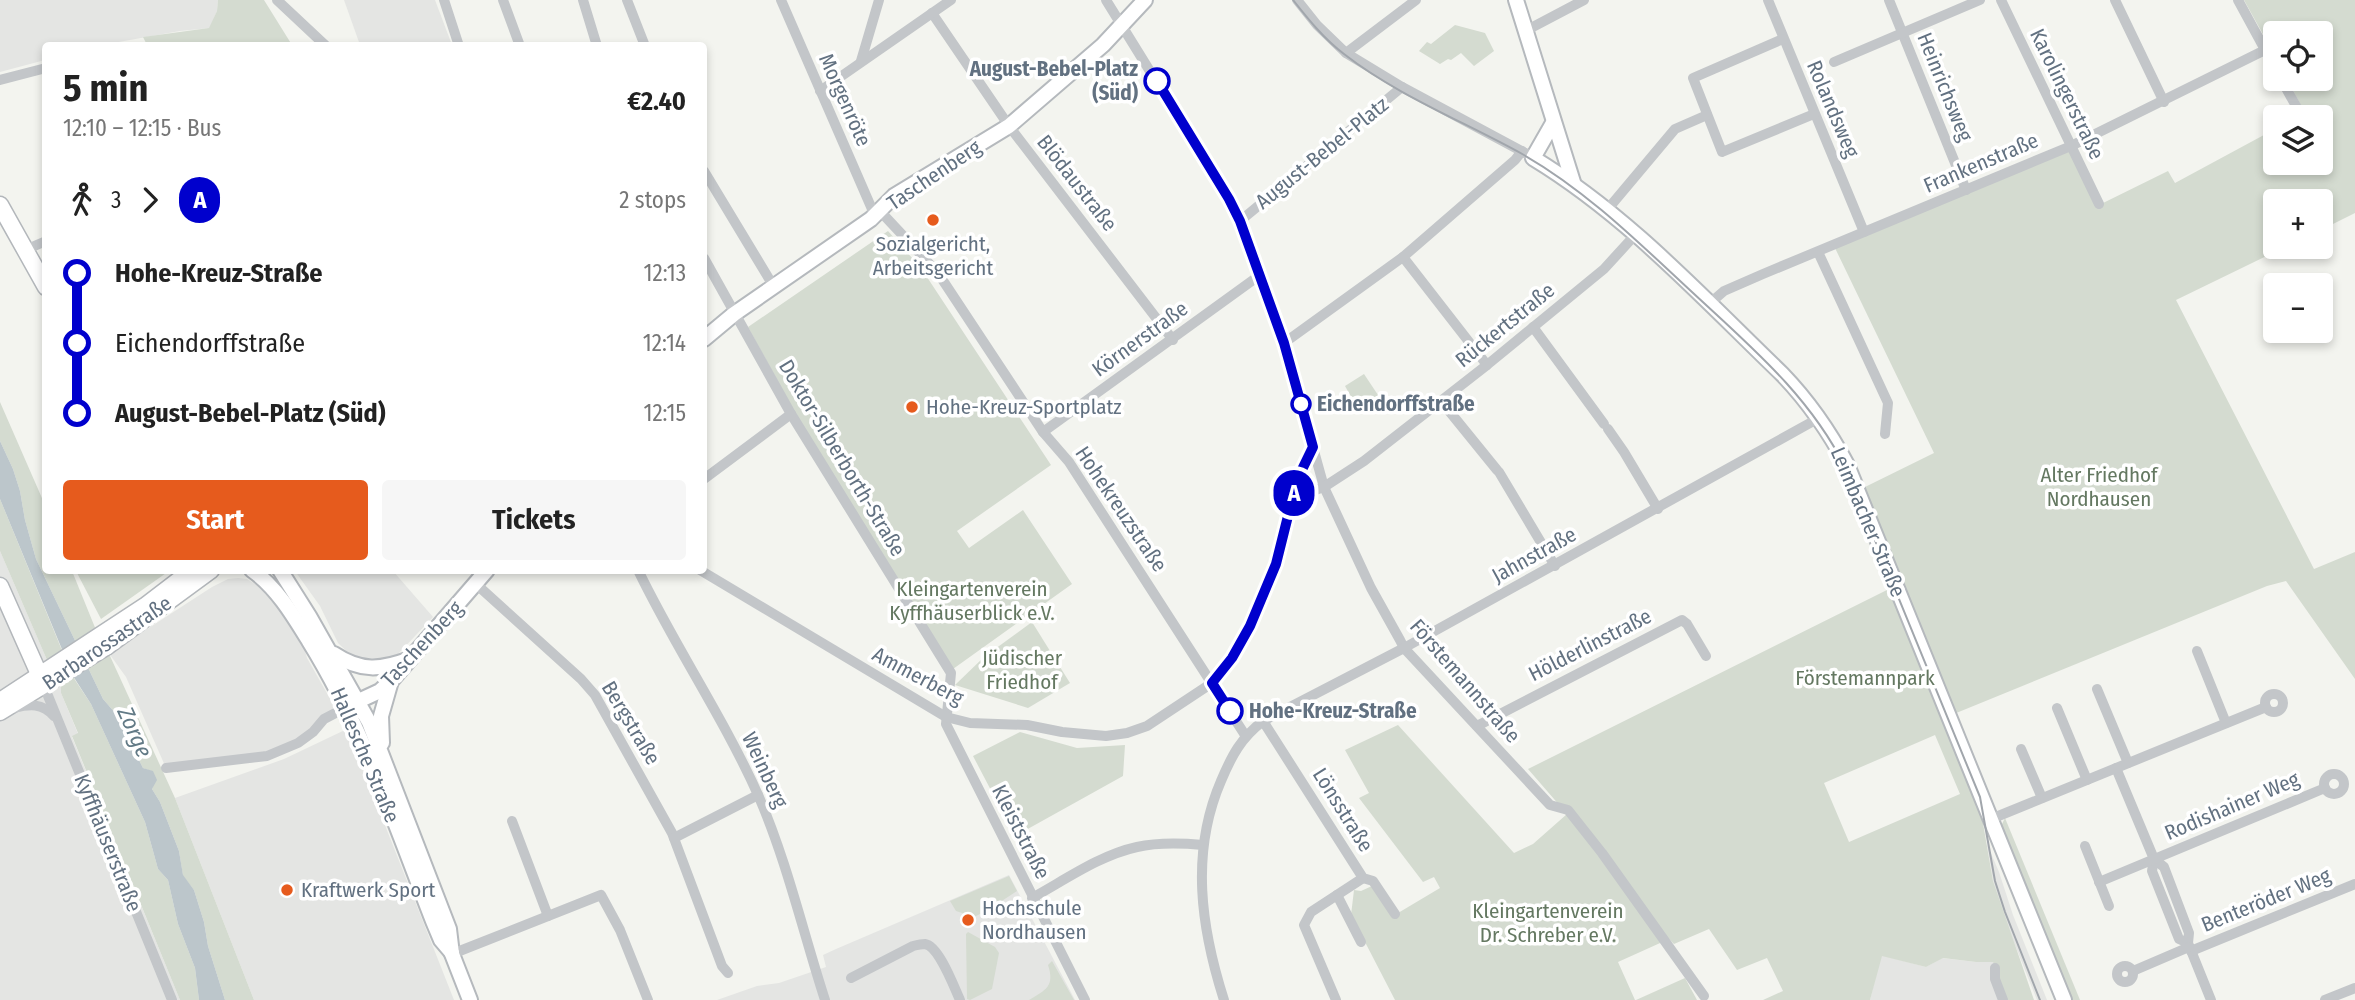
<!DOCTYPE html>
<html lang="en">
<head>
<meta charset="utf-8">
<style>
	:root { --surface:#fff; --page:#f6f6f6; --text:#222; --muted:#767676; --accent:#e65b1d }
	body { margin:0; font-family:"Fira Sans Condensed",sans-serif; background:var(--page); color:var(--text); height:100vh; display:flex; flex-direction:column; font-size:26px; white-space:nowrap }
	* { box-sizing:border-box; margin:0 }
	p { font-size:23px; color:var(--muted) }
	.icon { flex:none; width:38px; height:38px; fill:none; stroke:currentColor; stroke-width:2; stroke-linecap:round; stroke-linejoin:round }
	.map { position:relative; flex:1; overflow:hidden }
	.panel { position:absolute; left:42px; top:42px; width:665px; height:532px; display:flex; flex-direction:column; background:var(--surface); border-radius:7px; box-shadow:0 4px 10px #0003 }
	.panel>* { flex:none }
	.badge { padding:0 14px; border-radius:23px; font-size:24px; line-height:46px }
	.controls { position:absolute; left:2263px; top:21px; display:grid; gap:14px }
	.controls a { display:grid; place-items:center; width:70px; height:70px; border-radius:7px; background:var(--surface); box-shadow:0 4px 10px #0003; font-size:35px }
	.map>.badge { position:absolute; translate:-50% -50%; box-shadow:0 0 0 4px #fff }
	.legs { display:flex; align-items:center; gap:10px; height:77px; padding:0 21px; font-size:23px }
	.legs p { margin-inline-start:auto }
	.overview { display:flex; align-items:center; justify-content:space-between; height:119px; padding:0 21px }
	h1 { font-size:38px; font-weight:700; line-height:52px }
	.cta { display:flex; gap:14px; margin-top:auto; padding:14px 21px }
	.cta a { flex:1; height:80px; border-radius:7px; background:var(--accent); color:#fff; font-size:28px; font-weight:700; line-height:80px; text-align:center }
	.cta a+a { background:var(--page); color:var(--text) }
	ul { padding:0 21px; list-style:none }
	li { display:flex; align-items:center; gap:24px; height:70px; font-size:26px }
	li i { display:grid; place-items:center; width:10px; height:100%; margin:0 9px; background:currentColor }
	li i::after { content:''; width:18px; height:18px; margin:-9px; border:5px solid; border-radius:50%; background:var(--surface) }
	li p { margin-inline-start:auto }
	li:first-child i { background:linear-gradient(#0000 50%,currentColor 0) }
	li:last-child i { background:linear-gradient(currentColor 50%,#0000 0) }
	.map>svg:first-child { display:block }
</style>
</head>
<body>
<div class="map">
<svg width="2355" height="1000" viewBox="0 0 2355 1000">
	<rect width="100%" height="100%" fill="#f3f4ef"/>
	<g fill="#e4e5e3">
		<path d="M0,0H218L217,11L210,28L180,31L102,45L46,46L45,60L0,72Z"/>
		<path d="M344,0H435L452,45H360Z"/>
		<path d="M0,551L47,660L61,686V693L78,734L72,737L180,1000H0Z"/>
		<path d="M295,571H393L433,617L398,654L383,660L370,661L355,659L338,643L320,606Z"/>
		<path d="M238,578L247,579L262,588L275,603L303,643L307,658L337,711L313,732L267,756L166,768L126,677L108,652L118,648L212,587L228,579Z"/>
		<path d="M347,729L454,1000H254L175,798L284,759Z"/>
		<path d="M1987,844L1999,872L2013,915L2047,1000H2037L2005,920L1993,881Z"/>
		<path d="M1009,875L1075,1000H717L757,986L779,983L826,967L823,955L836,949Z"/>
		<path d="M1881,955L1926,967L1942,958L1976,962H1993L2007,1000H1870Z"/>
	</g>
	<g fill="#d4dbd0" fill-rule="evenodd">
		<path d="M218,0H264L292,45H147L143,37L209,28L217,11Z"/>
		<path d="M2244,0H2355V213L2321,230L2320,201H2275V247H2285L2176,300L2314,569L2355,552V679L2286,581L2267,586L1944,718L1980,806L1993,881L2034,1000H2007L1993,962H1976L1943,958L1926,967L1882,956L1870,1000H1763L1783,991L1767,958L1737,970L1709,929L1674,944L1669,939L1618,962L1635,1000H1395L1351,915L1354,890L1361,891L1372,886L1393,916L1440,888L1434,877L1423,882L1359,798L1369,793L1345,750L1398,725L1514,853L1533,844L1567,814L1528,769L1901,583L1865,487L1934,453L1835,248L2071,150L2099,205L2168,171L2175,183L2275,129V163H2320V117H2297L2305,113L2287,79H2320V33H2275V56ZM1935,735L1960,794L1849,842L1824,783Z"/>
		<path d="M1455,25L1485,33L1494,51L1474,66L1461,53L1451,60L1448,59L1440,64L1419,51L1427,42L1431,44Z"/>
		<path d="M888,231L921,268L1051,465L957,531L969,548L1023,510L1072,584L953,669L794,411L748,327Z"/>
		<path d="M1364,374L1378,395L1366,405L1354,402L1345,386Z"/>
		<path d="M0,402L45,505L46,570L72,571L96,630L110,656L175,798L254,1000H225L208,946L204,922L194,890L183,876L179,851L160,802L152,789L154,782L151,771L143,768L116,714L103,699L36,559L25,520L20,491L13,469L0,441Z"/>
		<path d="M0,499L61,648L75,680L91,704L145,822L158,869L168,880L178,924L195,968L199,1000H180L72,736L78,733L61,693V686L47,660L0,551Z"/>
		<path d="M76,571H169L101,619Z"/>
		<path d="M1032,622L1070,683L1028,708L955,685L984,657Z"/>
		<path d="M1020,732L1077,748L1125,745L1123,776L1015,836L973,756Z"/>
		<path d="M2005,818L2080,1000H2070L2000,828Z"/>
		<path d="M1009,876L1017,891L994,906L996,912L985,919L980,914L974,917L956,911L950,901Z"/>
		<path d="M968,932L995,947L999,953L992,989L970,1000L967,999L966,934Z"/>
		<path d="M1052,961L1074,1000H1029C1046,990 1055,986 1048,965Z"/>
		<path d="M1685,978L1697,1000H1636Z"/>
	</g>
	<path fill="#bcc6cb" d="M0,441L13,469L20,491L25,520L36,559L103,699L116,714L143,768L153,771L157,780L152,789L160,802L179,851L183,875L194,890L204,922L208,946L225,1000H199L195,968L178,924L168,880L158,869L145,822L91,704L73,676L0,499Z"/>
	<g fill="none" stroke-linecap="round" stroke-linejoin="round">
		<defs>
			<g id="secondary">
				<path d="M1516,0L1573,182"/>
				<path d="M1553,123L1533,158C1627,215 1703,298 1782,374C1809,402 1829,431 1847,465L2064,1000"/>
				<path d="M704,339L734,314L871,219L894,196L1009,126L1103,45L1145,0"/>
				<path d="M252,570C277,588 293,615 309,641C363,728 396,826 433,921L441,940L452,953"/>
				<path d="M280,570L309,616L369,722L449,929L452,954L470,1000"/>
				<path d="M334,654C361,672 381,670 410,659"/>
				<path d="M352,704L380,691L391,681L487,570"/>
				<path d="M382,743L381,716L391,681"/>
			</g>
			<g id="primary">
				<path d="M0,205L46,287"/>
				<path d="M0,586L43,683"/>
				<path d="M0,701L145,606L192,570"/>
				<path d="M0,712L106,647L211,570"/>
			</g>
		</defs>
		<use href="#secondary" stroke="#b5b9bd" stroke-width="18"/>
		<use href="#primary" stroke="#b3b7bb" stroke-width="19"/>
		<g stroke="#c3c6c9" stroke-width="10">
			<path d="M277,0L326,46"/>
			<path d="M444,0L459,46"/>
			<path d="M503,0L520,46"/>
			<path d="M583,0L597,46"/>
			<path d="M627,0L645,46"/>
			<path d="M781,0L875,216"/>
			<path d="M1106,0L1229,199L1240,221L1284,343L1324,487L1371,588L1400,640L1404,648L1550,805L1568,810L1602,853L1704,996"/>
			<path d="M1297,0L1317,25L1346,53L1402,87L1527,154"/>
			<path d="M1768,0L1864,232"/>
			<path d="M1889,0L1966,190"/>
			<path d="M2001,0L2099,204"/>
			<path d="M2115,0L2164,102"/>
			<path d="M2238,0L2275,68"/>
			<path d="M932,13L1009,126L1173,340"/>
			<path d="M1525,31L1584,0"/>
			<path d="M1783,39L1693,78L1722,152L1814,114"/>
			<path d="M1346,53L1416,0"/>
			<path d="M861,61L879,0"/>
			<path d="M1834,62L1980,0"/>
			<path d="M2281,79L2301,115"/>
			<path d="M0,80L46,68"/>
			<path d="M820,91L951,0"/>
			<path d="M704,171L774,287"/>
			<path d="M1607,210L1675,129L1707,115"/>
			<path d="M880,211L938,273L1043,432L1069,462L1245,735"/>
			<path d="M1240,221L1402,87"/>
			<path d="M25,250L46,241"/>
			<path d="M1818,252L1888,403L1885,434"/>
			<path d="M1403,257L1487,365"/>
			<path d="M704,258L791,414L951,673L946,724L1085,1000"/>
			<path d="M1709,304L1724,291L1763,274L2071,146L2265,50"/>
			<path d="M1533,327L1604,424"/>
			<path d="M1284,343L1403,257L1515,160L1522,151"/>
			<path d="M1441,401L1497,470"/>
			<path d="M1608,429L1624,452L1658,509"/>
			<path d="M1043,432L1260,275"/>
			<path d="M1499,472L1555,566"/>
			<path d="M704,479L791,414"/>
			<path d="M1292,498L1324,487L1364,461L1487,365L1604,269L1635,235"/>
			<path d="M638,570C675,647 724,718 759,797C787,862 803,932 825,1000"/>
			<path d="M700,570L946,717L970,723L1027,725L1062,732L1106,736L1127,733L1147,726L1212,683L1232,658L1250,626L1276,564L1297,480L1313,447"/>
			<path d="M476,584L581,679L595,695L672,833L722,966L728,973"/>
			<path d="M2197,651L2226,723"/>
			<path d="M44,686L172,1000"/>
			<path d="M2097,689L2128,763"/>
			<circle cx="2274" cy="703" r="9"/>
			<path d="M14,708C30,704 42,703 54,716"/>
			<path d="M2057,708L2087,780"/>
			<path d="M1263,721L1363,878L1373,881L1395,914"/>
			<path d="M1477,726L1682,620L1687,624L1706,656"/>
			<path d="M2021,749L2042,798"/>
			<path d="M166,768L267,756L298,743L313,732L324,719L347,707"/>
			<path d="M2116,768L2154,859L2164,867L2189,933L2188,943L2211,1000"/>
			<circle cx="2334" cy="784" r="10"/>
			<path d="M1991,819L2266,707"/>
			<path d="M512,821L548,916"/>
			<path d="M674,838L758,795"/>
			<path d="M2085,846L2109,906"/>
			<path d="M2154,859L2152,871L2179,939L2188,943"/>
			<path d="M2099,882L2325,788"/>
			<path d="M1337,895L1361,942"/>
			<path d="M1032,898C1065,880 1100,855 1137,847C1159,842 1181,843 1203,845"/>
			<path d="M2191,951L2355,884"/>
			<path d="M452,954L601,895L620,930L648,1000"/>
			<circle cx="2125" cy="974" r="8"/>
			<path d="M1995,968V979L2003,1000"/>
			<path d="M2133,971L2189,947"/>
			<path d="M851,978L913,946C917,945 921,944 925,944C939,946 954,987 960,1000"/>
			<path d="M1224,1000C1201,928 1190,853 1221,781C1232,755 1241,738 1263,721L1404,648L1819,418"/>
			<path d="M1336,1000L1304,925L1311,912L1363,878"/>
			<path d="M2325,1000L2355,988"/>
		</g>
		<use href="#secondary" stroke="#fff" stroke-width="14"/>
		<use href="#primary" stroke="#fff" stroke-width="16"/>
		<path stroke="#a1a6ac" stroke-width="2" d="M1293,0C1308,19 1324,39 1344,54C1398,96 1465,122 1524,155C1588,192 1639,243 1692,292C1750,346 1809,395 1845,467L1980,797L1995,881L2005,912L2040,1000"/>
	</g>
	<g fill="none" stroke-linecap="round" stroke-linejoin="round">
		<defs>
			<path id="line-1" d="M1157,81L1229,199L1240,221L1284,343L1313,447L1297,480L1276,564L1250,626L1232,658L1212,683L1230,711"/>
		</defs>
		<use href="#line-1" stroke="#fff" stroke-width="16"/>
		<use href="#line-1" stroke="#0000cd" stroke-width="10"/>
	</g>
	<g fill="#fff" stroke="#0000cd" stroke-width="3.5">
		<circle cx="1157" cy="81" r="12"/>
		<circle cx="1301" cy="404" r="9"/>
		<circle cx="1230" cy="711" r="12"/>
	</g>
	<g fill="#e65b1d" stroke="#fff" stroke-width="2.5">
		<circle cx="933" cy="220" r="7"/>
		<circle cx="912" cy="407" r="7"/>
		<circle cx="287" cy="890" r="7"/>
		<circle cx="968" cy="920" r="7"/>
	</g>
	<g text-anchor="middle" stroke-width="7" stroke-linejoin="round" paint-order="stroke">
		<g font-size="21" font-weight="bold" fill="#627181" stroke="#fff" text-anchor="start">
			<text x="1138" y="76" text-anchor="end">August-Bebel-Platz<tspan x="1138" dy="24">(Süd)</tspan></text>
			<text x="1317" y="411">Eichendorffstraße</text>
			<text x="1249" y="718">Hohe-Kreuz-Straße</text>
		</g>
		<g font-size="21" fill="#627181" stroke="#fff">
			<text transform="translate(1945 87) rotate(68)" y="7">Heinrichsweg</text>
			<text transform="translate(2067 94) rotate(64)" y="7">Karolingerstraße</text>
			<text transform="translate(845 100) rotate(66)" y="7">Morgenröte</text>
			<text transform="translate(1833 109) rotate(67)" y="7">Rolandsweg</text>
			<text transform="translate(1322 153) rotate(-39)" y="7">August-Bebel-Platz</text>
			<text transform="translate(1981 163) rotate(-23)" y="7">Frankenstraße</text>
			<text transform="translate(934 175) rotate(-34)" y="7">Taschenberg</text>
			<text transform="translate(1077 183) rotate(52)" y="7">Blödaustraße</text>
			<text transform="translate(1505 325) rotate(-39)" y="7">Rückertstraße</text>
			<text transform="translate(1140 339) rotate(-36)" y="7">Körnerstraße</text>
			<text transform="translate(842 458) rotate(59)" y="7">Doktor-Silberborth-Straße</text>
			<text transform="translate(1121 509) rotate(56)" y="7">Hohekreuzstraße</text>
			<text transform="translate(1868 522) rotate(67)" y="7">Leimbacher Straße</text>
			<text transform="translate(1534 555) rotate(-29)" y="7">Jahnstraße</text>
			<text transform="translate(107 643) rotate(-34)" y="7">Barbarossastraße</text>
			<text transform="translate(422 644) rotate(-47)" y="7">Taschenberg</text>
			<text transform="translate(1590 645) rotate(-27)" y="7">Hölderlinstraße</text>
			<text transform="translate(918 676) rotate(28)" y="7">Ammerberg</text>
			<text transform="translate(1465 681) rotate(49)" y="7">Förstemannstraße</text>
			<text transform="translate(631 723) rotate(59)" y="7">Bergstraße</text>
			<text transform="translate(365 755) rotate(67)" y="7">Hallesche Straße</text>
			<text transform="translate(765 770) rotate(65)" y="7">Weinberg</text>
			<text transform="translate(2232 806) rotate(-23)" y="7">Rodishainer Weg</text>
			<text transform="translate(1343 810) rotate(58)" y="7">Lönsstraße</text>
			<text transform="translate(1021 832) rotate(63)" y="7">Kleiststraße</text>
			<text transform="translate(108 843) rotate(68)" y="7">Kyffhäuserstraße</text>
			<text transform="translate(2266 900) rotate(-22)" y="7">Benteröder Weg</text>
		</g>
		<g font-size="21" fill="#627181" stroke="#fff" text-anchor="start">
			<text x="933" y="251" text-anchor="middle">Sozialgericht,<tspan x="933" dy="24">Arbeitsgericht</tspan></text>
			<text x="926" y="414">Hohe-Kreuz-Sportplatz</text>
			<text x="301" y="897">Kraftwerk Sport</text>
			<text x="982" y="915">Hochschule<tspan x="982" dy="24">Nordhausen</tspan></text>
		</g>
		<g font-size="21" fill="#647861" stroke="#fff">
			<text x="2099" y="482">Alter Friedhof<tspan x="2099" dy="24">Nordhausen</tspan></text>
			<text x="972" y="596">Kleingartenverein<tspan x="972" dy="24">Kyffhäuserblick e.V.</tspan></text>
			<text x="1022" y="665">Jüdischer<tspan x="1022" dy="24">Friedhof</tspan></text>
			<text x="1865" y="685">Förstemannpark</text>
			<text x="1548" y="918">Kleingartenverein<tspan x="1548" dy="24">Dr. Schreber e.V.</tspan></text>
		</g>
		<g font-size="23" font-style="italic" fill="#627a86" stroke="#fff">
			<text transform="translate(135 732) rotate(66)" y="8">Zorge</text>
		</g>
	</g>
</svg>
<div class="controls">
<a><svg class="icon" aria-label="locate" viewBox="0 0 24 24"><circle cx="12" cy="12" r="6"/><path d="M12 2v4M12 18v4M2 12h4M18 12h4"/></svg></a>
<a><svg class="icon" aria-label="layers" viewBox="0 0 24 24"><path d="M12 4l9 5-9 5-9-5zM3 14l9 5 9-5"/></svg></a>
<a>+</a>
<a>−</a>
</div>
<b class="badge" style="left:1294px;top:493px;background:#0000cd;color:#fff">A</b>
<section class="panel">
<div class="overview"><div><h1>5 min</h1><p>12:10 – 12:15 · Bus</p></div><b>€2.40</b></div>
<div class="legs"><svg class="icon" aria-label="walk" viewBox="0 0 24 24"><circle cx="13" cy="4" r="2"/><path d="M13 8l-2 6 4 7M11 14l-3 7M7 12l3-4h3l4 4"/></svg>3<svg class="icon" aria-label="forward" viewBox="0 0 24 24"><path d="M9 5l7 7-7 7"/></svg><b class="badge" style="background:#0000cd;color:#fff">A</b><p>2 stops</p></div>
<ul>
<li><i style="color:#0000cd"></i><b>Hohe-Kreuz-Straße</b><p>12:13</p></li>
<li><i style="color:#0000cd"></i><span>Eichendorffstraße</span><p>12:14</p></li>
<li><i style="color:#0000cd"></i><b>August-Bebel-Platz (Süd)</b><p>12:15</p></li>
</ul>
<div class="cta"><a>Start</a><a>Tickets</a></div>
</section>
</div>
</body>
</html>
